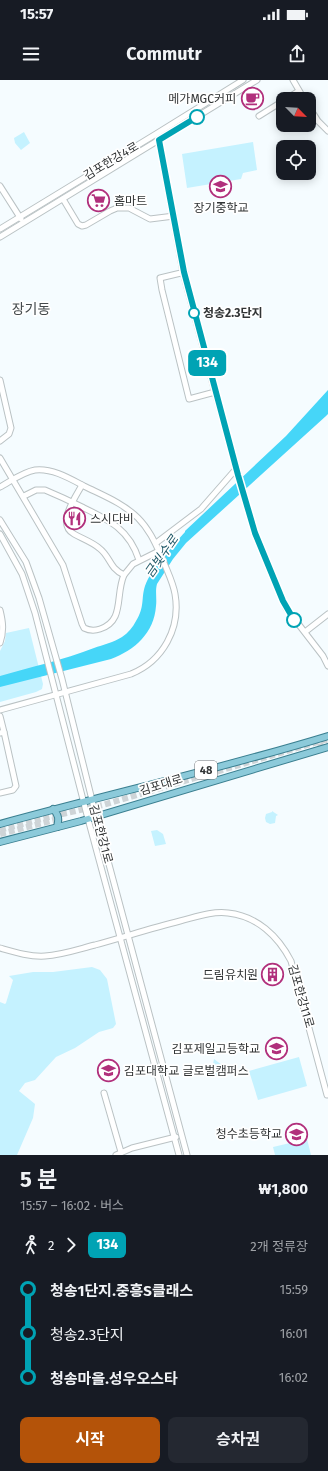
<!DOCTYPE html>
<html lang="ko">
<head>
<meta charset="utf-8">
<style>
	:root { --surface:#171b24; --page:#242831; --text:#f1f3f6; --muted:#9ea1a6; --accent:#b45309 }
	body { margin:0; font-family:"Fira Sans","Noto Sans KR",sans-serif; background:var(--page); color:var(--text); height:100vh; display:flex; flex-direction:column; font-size:15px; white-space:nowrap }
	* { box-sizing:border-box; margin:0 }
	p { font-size:13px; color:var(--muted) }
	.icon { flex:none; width:22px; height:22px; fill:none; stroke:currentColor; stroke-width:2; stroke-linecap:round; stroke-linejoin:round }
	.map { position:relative; height:1075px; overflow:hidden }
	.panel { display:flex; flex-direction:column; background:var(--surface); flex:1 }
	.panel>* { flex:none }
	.badge { padding:0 8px; border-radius:6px; font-size:14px; line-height:26px }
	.needle { width:26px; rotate:114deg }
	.buttons { position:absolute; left:276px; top:12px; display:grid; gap:8px }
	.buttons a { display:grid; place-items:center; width:40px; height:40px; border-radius:8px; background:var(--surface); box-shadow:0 2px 10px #0003; font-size:20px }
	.map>.badge { position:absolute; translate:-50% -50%; box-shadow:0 0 0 2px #fff }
	.legs { display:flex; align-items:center; gap:6px; height:44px; padding:0 20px; font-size:13px }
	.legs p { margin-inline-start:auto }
	.overview { display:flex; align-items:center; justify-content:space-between; height:68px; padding:0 20px }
	h1 { font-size:22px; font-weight:700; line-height:30px }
	.cta { display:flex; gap:8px; margin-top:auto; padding:8px 20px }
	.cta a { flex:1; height:46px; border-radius:8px; background:var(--accent); color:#fff; font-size:16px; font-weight:700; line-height:46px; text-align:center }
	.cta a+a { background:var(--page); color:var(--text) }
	ul { padding:0 20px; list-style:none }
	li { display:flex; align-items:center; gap:14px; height:44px; font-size:15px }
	li i { display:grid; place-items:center; width:6px; height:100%; margin:0 5px; background:currentColor }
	li i::after { content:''; width:10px; height:10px; margin:-5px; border:3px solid; border-radius:50%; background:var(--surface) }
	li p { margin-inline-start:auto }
	li:first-child i { background:linear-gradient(#0000 50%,currentColor 0) }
	li:last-child i { background:linear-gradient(currentColor 50%,#0000 0) }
	.status { display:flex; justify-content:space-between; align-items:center; height:28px; padding:0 20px; background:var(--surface); direction:ltr }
	.status svg { height:11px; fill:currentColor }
	header { display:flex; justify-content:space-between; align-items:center; height:52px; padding:0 20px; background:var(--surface); font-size:18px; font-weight:700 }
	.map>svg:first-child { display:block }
</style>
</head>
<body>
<div class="status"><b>15:57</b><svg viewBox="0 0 49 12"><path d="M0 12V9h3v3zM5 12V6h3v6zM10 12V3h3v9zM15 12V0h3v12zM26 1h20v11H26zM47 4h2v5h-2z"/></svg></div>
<header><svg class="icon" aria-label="menu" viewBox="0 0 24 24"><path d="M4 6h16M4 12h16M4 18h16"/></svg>Commutr<svg class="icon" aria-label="share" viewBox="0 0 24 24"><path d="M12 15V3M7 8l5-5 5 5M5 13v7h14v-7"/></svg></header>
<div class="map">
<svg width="328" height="1075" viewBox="0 0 328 1075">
	<rect width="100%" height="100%" fill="#f5fcff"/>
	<g fill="#c5f2ff">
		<path d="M24,52L30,63L21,70L15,63L14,58Z"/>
		<path d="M253,62L257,90L243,93L241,99L187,108L182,74Z"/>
		<path d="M29,548L43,604L42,609L36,612L0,622V571L5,561L6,553Z"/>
		<path d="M272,731L278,735L276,736L275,743L270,744L266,742L265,738L266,734L272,732Z"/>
		<path d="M157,750L163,754L166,764L155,766L151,751Z"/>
		<path d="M92,887L100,890L107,899L116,944L113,948L99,952L75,968L56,977L35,1000L25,1003L19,1011L35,1024L33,1038L17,1075H0V922L5,924L6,923L13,900L9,896L33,892H53Z"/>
		<path d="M299,977L307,1006L258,1020L249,991Z"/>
		<path d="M214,979L222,985L226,993L208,998L205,986L213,984Z"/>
		<path d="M307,1059L311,1075H275L273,1067Z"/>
	</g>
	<path fill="#46d6f8" d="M328,310V334L326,336L186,463L173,479L157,504C155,511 157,519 156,526C154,553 135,570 111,579L0,607V596C31,587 63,580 94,568C103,565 114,562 122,557C128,553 133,547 136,541C145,527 141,518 145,506C152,487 172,467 185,452V451L286,356Z"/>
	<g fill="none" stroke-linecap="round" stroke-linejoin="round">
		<g stroke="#ced4d7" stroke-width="6" stroke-dasharray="6 3" stroke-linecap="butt">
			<path d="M318,667L328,664"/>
			<path d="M0,750L49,737L103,725L328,659"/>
			<path d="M0,754L62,738"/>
		</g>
		<defs>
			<g id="minor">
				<path d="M293,0L304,19"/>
				<path d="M286,19L299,11"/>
				<path d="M309,27L318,41L328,51"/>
				<path d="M259,36L283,21"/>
				<path d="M159,60L183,192L215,312L255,453L286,528L323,576L328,586"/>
				<path d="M0,106L21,139"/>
				<path d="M63,119L78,144L82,146L86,145L110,131L117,128H129L150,139L174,136"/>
				<path d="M0,149L156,54L243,0"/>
				<path d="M0,157L257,0"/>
				<path d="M185,192L160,198L162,210L189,319L215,312"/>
				<path d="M0,300L11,348L9,354L0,361"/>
				<path d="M0,378L63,485L82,544L84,548C90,551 94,551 100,549C125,541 115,515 124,495"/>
				<path d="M82,405C75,418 56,444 74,454C83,459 92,462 99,468C111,477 108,487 124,495L133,484L159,471"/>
				<path d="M0,407C11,401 23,392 35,390C52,388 69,398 84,406C102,415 123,423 138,438C150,450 156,465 163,480C167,491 173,502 175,514C181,548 163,581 131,594L0,630"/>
				<path d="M24,416L36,410H45C57,415 70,421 82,427C109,440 129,449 139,480"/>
				<path d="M0,440L26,482L39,518L62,599L96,736L187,1075"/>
				<path d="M0,454L22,494L35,533L88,739L179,1075"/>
				<path d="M156,463L201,429L236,389"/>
				<path d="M0,530C3,542 4,551 0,563"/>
				<path d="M305,552L328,534"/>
				<path d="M0,636L4,652"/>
				<path d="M0,653L4,652L16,706L13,710L0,713"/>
				<path d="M0,868C14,872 30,877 45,876C62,875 79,869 95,865C124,857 152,848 180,841C196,837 212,831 228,833C257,836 278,856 291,881L327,1015"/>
				<path d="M104,1013L121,1072"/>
				<path d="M116,1075L132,1068L176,1057"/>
			</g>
			<g id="major">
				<path d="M53,729C59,735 59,739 57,747"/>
				<path d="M0,744C109,714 220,689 328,656"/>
				<path d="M0,762L81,741L328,667"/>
			</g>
		</defs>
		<use href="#minor" stroke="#bac2c4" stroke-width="7"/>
		<use href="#major" stroke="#3a7f90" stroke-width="8"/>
		<use href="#minor" stroke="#fff" stroke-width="5"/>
		<use href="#major" stroke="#8ccada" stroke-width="6"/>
	</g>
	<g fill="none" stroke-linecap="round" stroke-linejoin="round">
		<defs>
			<path id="line-1" d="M197,37L159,60L184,192L238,395L255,453L283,521L294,540"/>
		</defs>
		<use href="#line-1" stroke="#fff" stroke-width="9"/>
		<use href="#line-1" stroke="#00a3b4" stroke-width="6"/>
	</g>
	<defs>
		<symbol id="cafe-ring" viewBox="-11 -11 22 22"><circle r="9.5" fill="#fff" stroke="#b1307c" stroke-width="1.5"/><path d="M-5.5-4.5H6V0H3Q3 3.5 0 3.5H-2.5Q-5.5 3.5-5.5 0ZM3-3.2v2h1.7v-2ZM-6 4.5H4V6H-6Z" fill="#b1307c"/></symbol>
		<symbol id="school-ring" viewBox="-11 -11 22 22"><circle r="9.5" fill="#fff" stroke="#b1307c" stroke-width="1.5"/><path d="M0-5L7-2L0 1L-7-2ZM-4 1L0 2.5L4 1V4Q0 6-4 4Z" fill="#b1307c"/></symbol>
		<symbol id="supermarket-ring" viewBox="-11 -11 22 22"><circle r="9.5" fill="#fff" stroke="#b1307c" stroke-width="1.5"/><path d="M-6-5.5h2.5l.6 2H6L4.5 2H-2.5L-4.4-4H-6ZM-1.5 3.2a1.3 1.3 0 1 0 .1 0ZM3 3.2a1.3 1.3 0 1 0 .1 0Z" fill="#b1307c"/></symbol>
		<symbol id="restaurant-ring" viewBox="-11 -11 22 22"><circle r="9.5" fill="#fff" stroke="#b1307c" stroke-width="1.5"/><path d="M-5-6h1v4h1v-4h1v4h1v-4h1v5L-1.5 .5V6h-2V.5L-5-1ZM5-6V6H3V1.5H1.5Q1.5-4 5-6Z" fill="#b1307c"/></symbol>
		<symbol id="building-ring" viewBox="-11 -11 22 22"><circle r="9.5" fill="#fff" stroke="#b1307c" stroke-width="1.5"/><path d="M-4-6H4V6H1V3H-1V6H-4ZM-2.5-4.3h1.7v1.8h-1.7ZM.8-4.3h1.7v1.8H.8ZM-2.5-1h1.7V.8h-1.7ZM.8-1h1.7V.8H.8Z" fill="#b1307c"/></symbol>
		<symbol id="university-ring" viewBox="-11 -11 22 22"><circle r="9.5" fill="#fff" stroke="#b1307c" stroke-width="1.5"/><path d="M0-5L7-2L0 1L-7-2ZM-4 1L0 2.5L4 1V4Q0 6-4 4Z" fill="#b1307c"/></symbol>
	</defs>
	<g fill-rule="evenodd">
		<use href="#cafe-ring" x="240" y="6" width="25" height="25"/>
		<use href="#school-ring" x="208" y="94" width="25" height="25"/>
		<use href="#supermarket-ring" x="86" y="108" width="25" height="25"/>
		<use href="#restaurant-ring" x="62" y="426" width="25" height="25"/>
		<use href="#building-ring" x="260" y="882" width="25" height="25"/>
		<use href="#school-ring" x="264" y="956" width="25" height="25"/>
		<use href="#university-ring" x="96" y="978" width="25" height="25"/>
		<use href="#school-ring" x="284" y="1042" width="25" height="25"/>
	</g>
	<g fill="#fff" stroke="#00a3b4" stroke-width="2">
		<circle cx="197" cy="37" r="7"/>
		<circle cx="194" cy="233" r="5"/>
		<circle cx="294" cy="540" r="7"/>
	</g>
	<g text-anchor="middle" stroke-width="3.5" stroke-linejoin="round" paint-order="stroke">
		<rect fill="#fff" stroke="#6f7172" stroke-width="1" x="195" y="681" width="22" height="18" rx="3"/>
		<g font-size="11" font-weight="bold" fill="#313435">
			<text x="206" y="694">48</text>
		</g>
		<g font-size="12" fill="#313435" stroke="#fff" text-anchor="end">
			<text x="236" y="23">메가MGC커피</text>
			<text x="114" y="125" text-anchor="start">홈마트</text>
			<text x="221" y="132" text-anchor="middle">장기중학교</text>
			<text x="90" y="443" text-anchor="start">스시다비</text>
			<text x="258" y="899">드림유치원</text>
			<text x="260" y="973">김포제일고등학교</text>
			<text x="124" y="995" text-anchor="start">김포대학교 글로벌캠퍼스</text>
			<text x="282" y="1058">청수초등학교</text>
		</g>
		<g font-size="12" fill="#313435" stroke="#fff">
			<text transform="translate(111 81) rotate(-31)" y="4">김포한강4로</text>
			<text transform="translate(161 705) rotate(-17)" y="4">김포대로</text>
			<text transform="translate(101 754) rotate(75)" y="4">김포한강1로</text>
			<text transform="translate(301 916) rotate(74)" y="4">김포한강11로</text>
		</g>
		<g font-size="12" font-weight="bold" fill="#313435" stroke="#fff" text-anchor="start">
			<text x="203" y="237">청송2.3단지</text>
		</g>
		<g font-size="13" font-style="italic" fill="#1f5867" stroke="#fff">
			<text transform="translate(161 476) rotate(-55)" y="5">금빛수로</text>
		</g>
		<g font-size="14" fill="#444a4c" stroke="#fff">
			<text x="31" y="234">장기동</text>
		</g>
	</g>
</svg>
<div class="buttons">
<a><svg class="needle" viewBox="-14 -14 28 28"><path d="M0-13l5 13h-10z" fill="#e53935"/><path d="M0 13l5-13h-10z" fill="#9ea1a6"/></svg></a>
<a><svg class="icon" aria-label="locate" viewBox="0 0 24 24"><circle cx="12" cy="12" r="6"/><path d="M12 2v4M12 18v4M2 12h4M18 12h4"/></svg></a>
</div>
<b class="badge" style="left:207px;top:283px;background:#00a3b4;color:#fff">134</b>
</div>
<section class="panel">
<div class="overview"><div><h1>5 분</h1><p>15:57 – 16:02 · 버스</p></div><b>₩1,800</b></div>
<div class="legs"><svg class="icon" aria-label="walk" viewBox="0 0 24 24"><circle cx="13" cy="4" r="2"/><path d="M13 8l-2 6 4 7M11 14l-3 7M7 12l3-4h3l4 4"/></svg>2<svg class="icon" aria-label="forward" viewBox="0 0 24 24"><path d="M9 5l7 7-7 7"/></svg><b class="badge" style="background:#00a3b4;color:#fff">134</b><p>2개 정류장</p></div>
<ul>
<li><i style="color:#00a3b4"></i><b>청송1단지.중흥S클래스</b><p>15:59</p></li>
<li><i style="color:#00a3b4"></i><span>청송2.3단지</span><p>16:01</p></li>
<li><i style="color:#00a3b4"></i><b>청송마을.성우오스타</b><p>16:02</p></li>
</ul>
<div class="cta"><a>시작</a><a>승차권</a></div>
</section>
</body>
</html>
